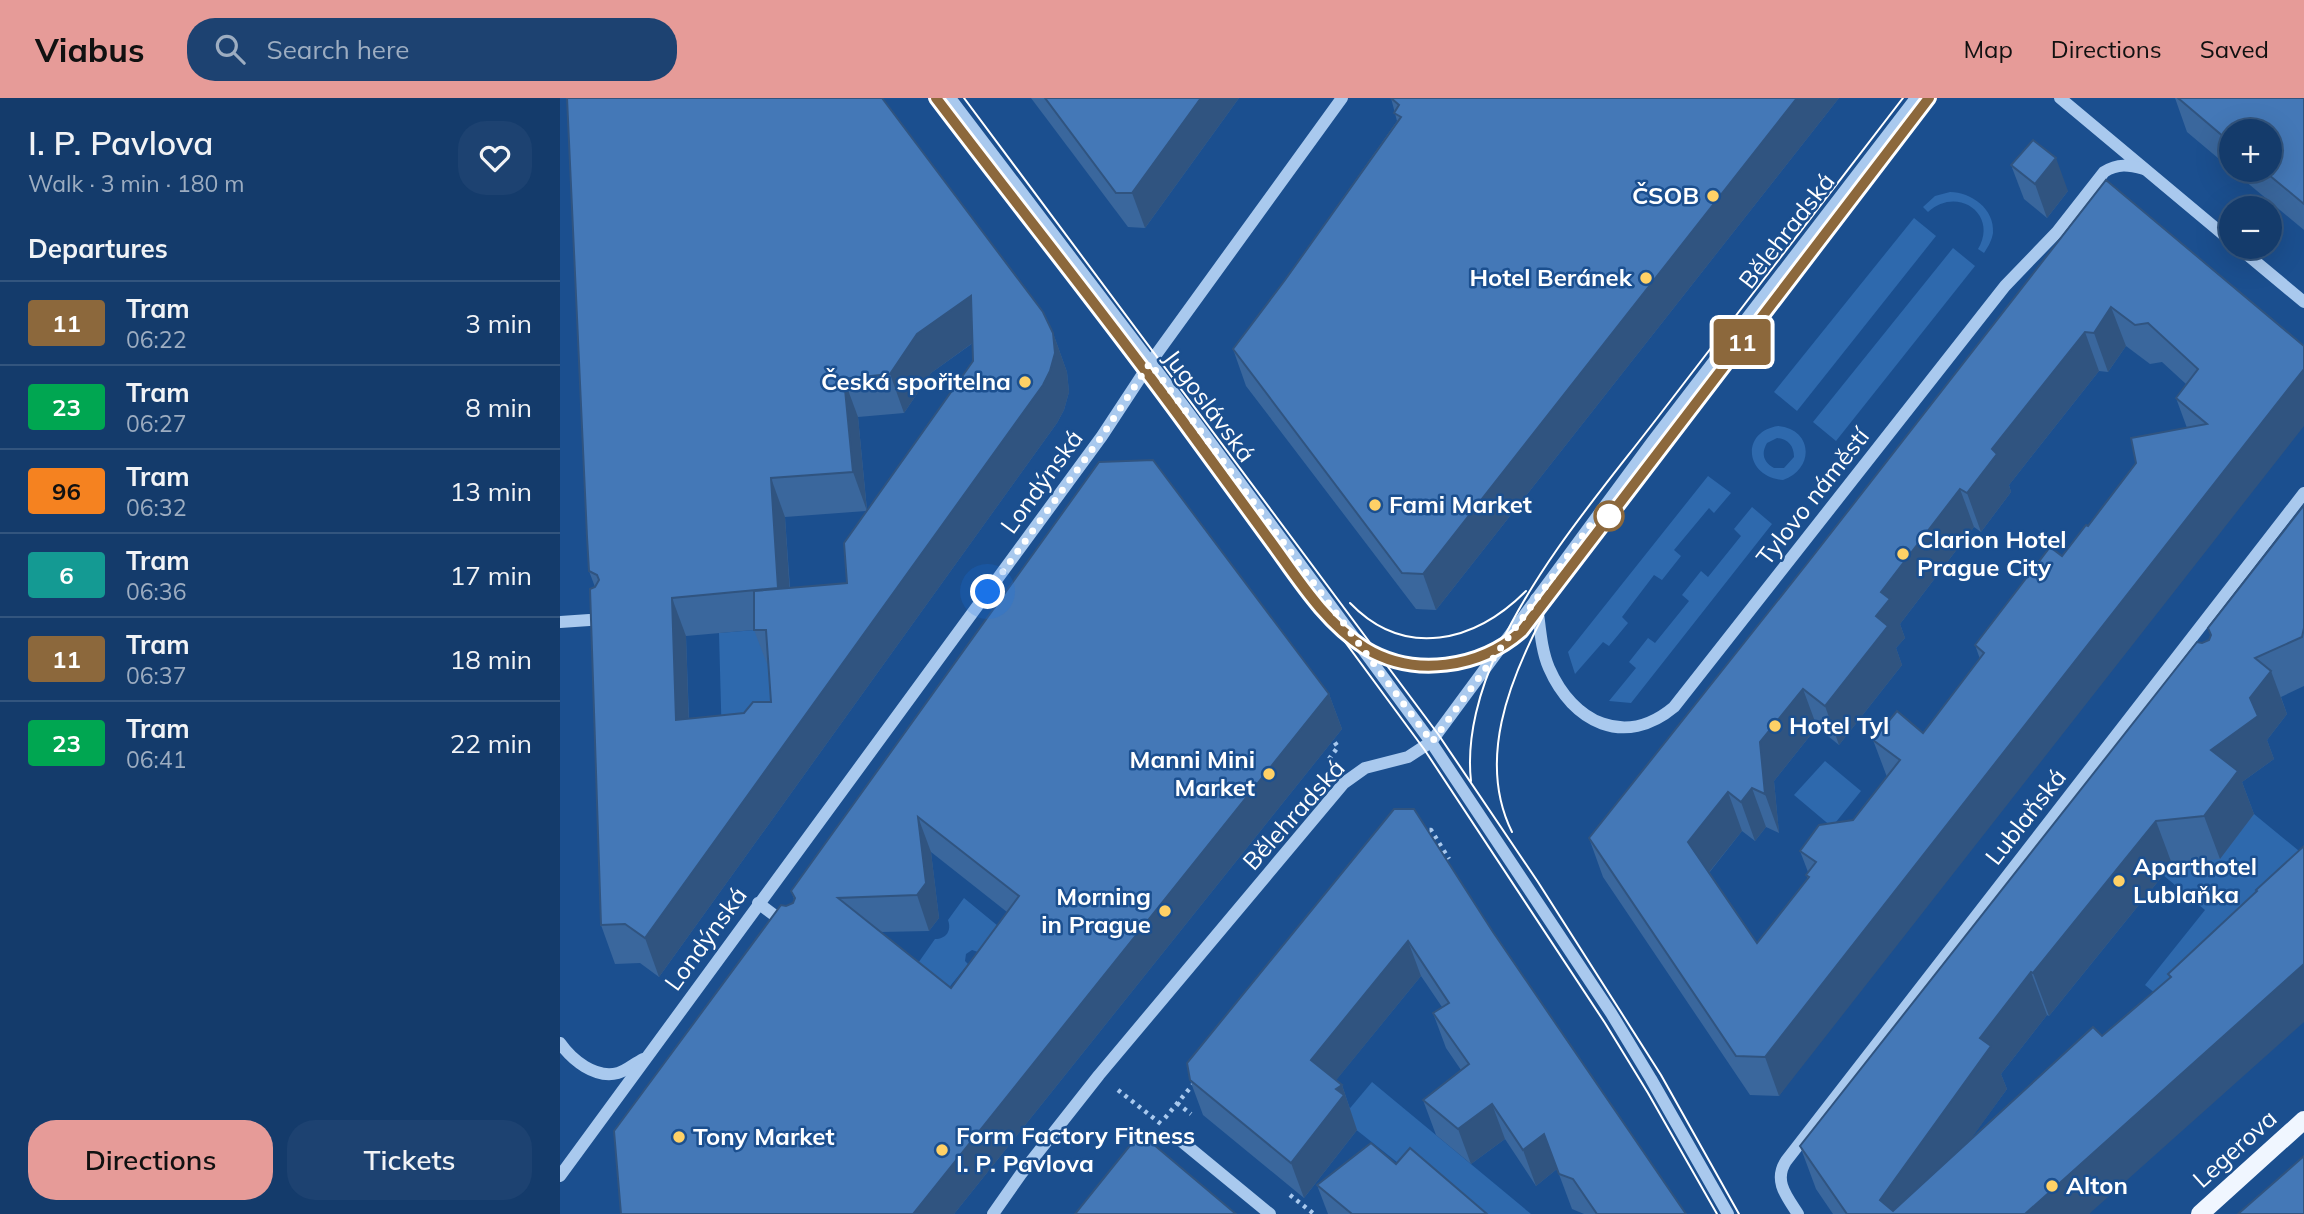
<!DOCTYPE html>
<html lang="en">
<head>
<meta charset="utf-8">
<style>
	:root { --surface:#143b6b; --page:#1d4271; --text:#f1f3f6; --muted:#9dadc1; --line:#33557e; --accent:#e69b98 }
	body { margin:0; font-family:Mulish,sans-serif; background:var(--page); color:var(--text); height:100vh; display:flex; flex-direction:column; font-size:26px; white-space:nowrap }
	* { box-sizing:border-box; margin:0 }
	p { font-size:23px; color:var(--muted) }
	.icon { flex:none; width:38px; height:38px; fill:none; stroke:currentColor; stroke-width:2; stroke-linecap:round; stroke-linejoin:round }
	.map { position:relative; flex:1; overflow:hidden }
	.drawer { display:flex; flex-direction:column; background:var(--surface); width:560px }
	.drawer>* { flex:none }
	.badge { padding:0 14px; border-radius:5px; font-size:24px; line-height:46px }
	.buttons { position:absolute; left:1659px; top:21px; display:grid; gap:14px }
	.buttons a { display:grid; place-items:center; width:63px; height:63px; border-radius:50%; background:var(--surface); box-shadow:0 7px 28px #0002,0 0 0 2px var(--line); font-size:35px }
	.you { position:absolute; width:35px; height:35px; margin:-18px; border:5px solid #fff; border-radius:50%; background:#1a73e8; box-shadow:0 0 0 10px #1a73e833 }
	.map>.badge { position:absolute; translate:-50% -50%; box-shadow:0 0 0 4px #fff }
	h2 { padding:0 28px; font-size:26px; line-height:63px }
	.round { display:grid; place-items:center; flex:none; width:74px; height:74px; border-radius:28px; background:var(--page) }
	.headline { display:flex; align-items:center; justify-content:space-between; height:119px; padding:0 28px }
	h1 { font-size:33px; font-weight:600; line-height:52px }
	.primary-button { display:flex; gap:14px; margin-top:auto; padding:14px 28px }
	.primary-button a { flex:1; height:80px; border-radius:28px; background:var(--accent); color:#111; font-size:28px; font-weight:600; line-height:80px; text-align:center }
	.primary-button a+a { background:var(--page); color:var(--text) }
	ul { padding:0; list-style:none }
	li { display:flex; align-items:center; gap:21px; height:84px; padding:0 28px; border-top:2px solid var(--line) }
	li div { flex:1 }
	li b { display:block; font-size:26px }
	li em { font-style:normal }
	li .badge { min-width:77px; font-weight:700; text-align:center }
	header { display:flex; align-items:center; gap:42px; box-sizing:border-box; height:98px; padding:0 35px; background:var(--accent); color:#111 }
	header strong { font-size:33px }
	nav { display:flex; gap:38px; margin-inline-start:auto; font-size:24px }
	.search { width:490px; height:63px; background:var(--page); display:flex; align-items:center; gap:18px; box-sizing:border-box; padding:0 24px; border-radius:28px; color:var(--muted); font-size:26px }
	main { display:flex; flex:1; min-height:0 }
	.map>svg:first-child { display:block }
</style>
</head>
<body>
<header>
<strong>Viabus</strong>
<div class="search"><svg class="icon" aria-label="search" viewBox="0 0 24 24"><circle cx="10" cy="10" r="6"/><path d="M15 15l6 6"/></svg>Search here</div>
<nav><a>Map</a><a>Directions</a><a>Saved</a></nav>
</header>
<main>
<section class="drawer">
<div class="headline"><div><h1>I. P. Pavlova</h1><p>Walk · 3 min · 180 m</p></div><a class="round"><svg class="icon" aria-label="heart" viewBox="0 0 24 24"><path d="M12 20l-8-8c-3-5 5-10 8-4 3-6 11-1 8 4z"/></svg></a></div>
<h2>Departures</h2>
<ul>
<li><span class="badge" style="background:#8c683c;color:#fff">11</span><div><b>Tram</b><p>06:22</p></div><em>3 min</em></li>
<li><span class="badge" style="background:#00a651;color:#fff">23</span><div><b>Tram</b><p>06:27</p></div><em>8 min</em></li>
<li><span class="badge" style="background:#f58220;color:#111">96</span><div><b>Tram</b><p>06:32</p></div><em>13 min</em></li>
<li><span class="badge" style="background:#149a93;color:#fff">6</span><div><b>Tram</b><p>06:36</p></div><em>17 min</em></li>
<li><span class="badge" style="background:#8c683c;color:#fff">11</span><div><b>Tram</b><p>06:37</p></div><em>18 min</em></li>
<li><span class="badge" style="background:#00a651;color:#fff">23</span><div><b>Tram</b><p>06:41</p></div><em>22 min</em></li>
</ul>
<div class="primary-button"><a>Directions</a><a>Tickets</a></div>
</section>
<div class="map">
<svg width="1744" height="1116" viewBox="0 0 1744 1116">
	<rect width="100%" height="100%" fill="#1b4f8f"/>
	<g fill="#2e69ad" fill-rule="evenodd">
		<path d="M1390,94C1411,94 1435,111 1433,135C1432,142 1428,149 1424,155L1418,151C1439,116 1397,87 1368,114L1363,109L1375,98Z"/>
		<path d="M1354,120L1376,138L1237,313L1214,294Z"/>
		<path d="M1393,150L1415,168L1276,343L1253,324Z"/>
		<path d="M1218,328C1253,331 1255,371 1223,382C1185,379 1180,334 1218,328ZM1217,340C1228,341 1234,348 1234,359L1224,370H1214C1203,364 1201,355 1207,345Z"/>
		<path d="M1148,378L1171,395L1154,415L1149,410L1114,452L1121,458L1102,482L1094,477L1062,519L1068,525L1049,548L1043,544L1015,576L1008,554Z"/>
		<path d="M1192,409L1212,426L1071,605L1049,603L1076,570L1069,564L1088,540L1095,545L1129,503L1122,497L1141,473L1148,479L1181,438L1174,431Z"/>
		<path d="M208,531L215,643L162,646L159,535Z"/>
		<path d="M1265,663L1301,693L1272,729L1234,697Z"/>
		<path d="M1694,716L1744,757L1613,910L1585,887L1645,812L1603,777L1629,743Z"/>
		<path d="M404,800L438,828L418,854L412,852L406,856L405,863L408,866L387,892L356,868L375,841C386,841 392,833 388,822Z"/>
		<path d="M812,984L971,1116H914L862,1084L789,1026L786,1015Z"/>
	</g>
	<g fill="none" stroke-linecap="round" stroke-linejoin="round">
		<g stroke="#a9c9ee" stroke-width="4.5" stroke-dasharray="3.5 5" stroke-linecap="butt">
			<path d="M769,661L778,649L773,642"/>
			<path d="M861,732H871L889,761"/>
			<path d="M558,992L601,1026"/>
			<path d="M617,1005L631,1016"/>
			<path d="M605,1020L635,984"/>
			<path d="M730,1097L754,1116"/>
		</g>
		<g stroke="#a9c9ee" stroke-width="12">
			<path d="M390,0L622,306L871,644L1051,915L1091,981L1168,1116"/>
			<path d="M1500,0L1671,143"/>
			<path d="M1678,149L1744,204"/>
			<path d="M976,501C980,524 980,549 989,570C1013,625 1065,650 1114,609L1445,188L1497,134L1544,74C1558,65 1569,67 1584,71"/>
			<path d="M0,524L44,521"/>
			<path d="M198,805L226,826"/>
			<path d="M0,945C12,962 35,981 58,975C66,973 75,965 83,961"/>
			<path d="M620,1042L710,1116"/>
			<path d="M0,1078L542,338L590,265L782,0"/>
			<path d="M433,1116L461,1076L539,977L784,685L805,670L848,659L871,644L1092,344L1356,0"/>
			<path d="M1238,1116C1227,1099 1213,1083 1226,1063L1744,395"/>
		</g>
		<path stroke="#f0f6ff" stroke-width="18" d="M1640,1116L1744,1022"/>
		<g stroke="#fff" stroke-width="2">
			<path d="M376,0L615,313L864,651L1045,925L1088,995L1157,1116"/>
			<path d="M404,0L878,636L978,784L1101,977L1179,1116"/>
			<path d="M790,505C845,562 915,544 966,493"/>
			<path d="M820,558C868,577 924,567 962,533L1369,0"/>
			<path d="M911,683C906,639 920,590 939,550C978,466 1041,393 1098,319C1180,213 1261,106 1343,0"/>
			<path d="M952,734C917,663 949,583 983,518"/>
		</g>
	</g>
	<g fill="#3a679d" fill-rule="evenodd">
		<path d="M7,0L493,235L507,274L509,294L504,312L497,325L99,879L80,865L55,866L41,827L35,489L29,473ZM413,245V263L307,412L298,319L344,315L371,275ZM306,413L287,485L230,490L225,419ZM194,532L209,571L211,604L184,615L129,621L126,538Z"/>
		<path d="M471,0H679L585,130L568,129Z"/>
		<path d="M831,0H1279L876,512L856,511L686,288L673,251L725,182L837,23Z"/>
		<path d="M1615,0H1744V132L1672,72H1710L1671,33V71L1627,34Z"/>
		<path d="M1451,67L1508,93L1487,120L1464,101Z"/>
		<path d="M1546,82L1744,248L1219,998L1190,997L1043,779L1029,740L1249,463ZM1566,248L1590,266L1602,264L1626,286L1616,300L1627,330L1528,428L1502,458L1415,547L1420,561L1363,635L1313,642L1327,679L1293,722L1240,753L1248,774L1246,777L1248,781L1197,845L1149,775L1182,733L1195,743L1206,729L1219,735L1214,683L1257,629L1279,647L1342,567L1336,550L1345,540L1340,526L1414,429L1421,434L1451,394L1449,387L1539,273L1548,274Z"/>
		<path d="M539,364L769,596L782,631L394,1116L226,808L233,805L234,801L231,793ZM371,754L447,814L391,890L321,834L369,833L379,820Z"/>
		<path d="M1744,407V588L1721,599L1727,616L1707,642L1714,661L1682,684L1694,716L1660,761L1612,766L1489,918L1487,917L1441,976L1447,991L1409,1043L1542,938L1610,880L1608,876L1744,748L1529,1116H1273L1256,1091L1240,1048L1642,545L1649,542L1651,538L1648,530Z"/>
		<path d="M834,711L933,834L1126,1116H1024L1012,1111L997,1071L976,1088L945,1041L911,1066L876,1037L863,1002L901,972L886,950L873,915L882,909L861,878L776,982L782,987L797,1032L744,1100L643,1017L630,982Z"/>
		<path d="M757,1087L927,1116H768Z"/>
	</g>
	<g fill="#305480">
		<path d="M641,0H679L585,130L572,95Z"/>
		<path d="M1237,0H1279L876,512L863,476Z"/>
		<path d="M1496,60L1508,93L1487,120L1475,86Z"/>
		<path d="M411,198L425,236L371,275L344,315L330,276L357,236Z"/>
		<path d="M1551,209L1566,248L1548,274L1534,235Z"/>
		<path d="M1525,234L1539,273L1449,387L1451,394L1421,434L1407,395L1432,351Z"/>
		<path d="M493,235L507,274L509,294L504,312L497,325L99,879L85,840Z"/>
		<path d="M1744,271V328L1219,998L1205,959Z"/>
		<path d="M284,281L298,319L307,413L293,374Z"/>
		<path d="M211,380L225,419L232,529L218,490Z"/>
		<path d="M1400,391L1414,429L1340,526L1345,540L1336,550L1342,567L1279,647L1265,608L1316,518L1321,494Z"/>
		<path d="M112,500L126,538L130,661L116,622Z"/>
		<path d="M1711,573L1727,616L1707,642L1714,661L1682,684L1694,716L1660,761L1644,718L1651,652Z"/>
		<path d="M1243,591L1257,629L1214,683L1219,735L1205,696L1200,644Z"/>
		<path d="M769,596L782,631L394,1116H353Z"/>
		<path d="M1192,690L1206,729L1195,743L1181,704Z"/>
		<path d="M1168,694L1182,733L1142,783L1128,744Z"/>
		<path d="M358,719L371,754L379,820L369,833L357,797Z"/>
		<path d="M1596,723L1612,766L1489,918L1473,875Z"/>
		<path d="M848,843L861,878L764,997L751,962Z"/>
		<path d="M1744,866V924L1529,1116H1465Z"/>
		<path d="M1471,874L1487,917L1441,976L1447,991L1357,1116H1325L1320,1102L1420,940Z"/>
		<path d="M782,987L797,1032L744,1100L731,1065L776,991Z"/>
		<path d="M932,1006L945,1041L911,1066L898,1031Z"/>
		<path d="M984,1036L997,1071L976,1088L963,1052Z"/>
	</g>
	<g fill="#4478b7" stroke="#305480" stroke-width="2" fill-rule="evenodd">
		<path d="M7,0H322L483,214L493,235L495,255L490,273L483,287L85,840L65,826L41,827L30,491L35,489L39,482L37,477L29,473L27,439ZM411,198L413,263L284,445L287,485L194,493V532H206L211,604H193L184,615L116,622L112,500L218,490L211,380L293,374L284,281L330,276L357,236Z"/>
		<path d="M485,0H641L572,95H556Z"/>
		<path d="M831,0H1237L863,476L842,475L673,251L725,182L841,19L834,15L839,7Z"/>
		<path d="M1618,0H1744V106L1703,72H1710V33H1671V45Z"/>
		<path d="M1473,42L1496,60L1475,86L1451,67Z"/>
		<path d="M1546,82L1744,248V271L1205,959L1176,958L1029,740L1249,463ZM1551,209L1575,227L1588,225L1638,271L1616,300L1647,326L1571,340L1576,365L1528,428L1526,427L1502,458L1490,449L1415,547L1424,555L1363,635L1337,613L1313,642L1340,662L1293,722L1259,727L1240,753L1256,764L1246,777L1249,779L1197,845L1128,744L1168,694L1181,704L1192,690L1205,696L1200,644L1243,591L1265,608L1328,528L1316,518L1330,501L1321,494L1400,391L1407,395L1437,356L1432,351L1525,234L1534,235Z"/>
		<path d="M593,362L769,596L353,1116H61L54,1033L221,807L226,808L233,805L235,800L231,793L539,364ZM358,719L459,798L391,890L278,800L357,797L366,785Z"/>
		<path d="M1744,407V530L1742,539L1695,560L1711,573L1690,600L1698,618L1651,652L1678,673L1644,718L1596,723L1473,875L1471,874L1420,940L1431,948L1320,1102L1333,1113L1533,929L1542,938L1611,879L1608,876L1697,793L1696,792L1744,748V866L1465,1116H1287L1240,1048L1637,544L1642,545L1649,542L1651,537L1648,530Z"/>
		<path d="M834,711H854L933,834L1126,1116H1037L1013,1081L999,1076L984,1036L963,1052L932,1006L898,1031L863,1002L909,966L873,915L889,905L848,843L751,962L782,987L776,991L784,997L731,1065L630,982L627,965Z"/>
		<path d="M580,1035L676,1116H515Z"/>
		<path d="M811,1045L836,1066L850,1050L927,1116H792L757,1087Z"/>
		<path d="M1744,1058V1116H1678Z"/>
	</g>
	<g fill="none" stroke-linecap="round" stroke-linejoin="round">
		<defs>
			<path id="line" d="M376,0C460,111 548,220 630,333C657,370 684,407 711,444C738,481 765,525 805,550C854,580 920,570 962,533L1369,0"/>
		</defs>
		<use href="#line" stroke="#fff" stroke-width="16"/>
		<use href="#line" stroke="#8c683c" stroke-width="10"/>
		<path stroke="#fff" stroke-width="7" stroke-dasharray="0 12.6" d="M428,494L542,338L590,265L872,644L1042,411L1049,418"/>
	</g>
	<g fill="#ffd166" stroke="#1b4f8f" stroke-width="2.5">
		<circle cx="1153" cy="98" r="7"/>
		<circle cx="1086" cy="180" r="7"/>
		<circle cx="465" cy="284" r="7"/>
		<circle cx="815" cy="407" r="7"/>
		<circle cx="1343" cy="456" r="7"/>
		<circle cx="1215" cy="628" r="7"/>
		<circle cx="709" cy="676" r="7"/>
		<circle cx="1559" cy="783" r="7"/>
		<circle cx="605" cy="813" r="7"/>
		<circle cx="119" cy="1039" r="7"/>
		<circle cx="382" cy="1052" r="7"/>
		<circle cx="1492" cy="1088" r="7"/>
	</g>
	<circle fill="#fff" stroke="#8c683c" stroke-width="3.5" cx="1049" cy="418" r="14"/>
	<g text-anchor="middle" stroke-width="5" stroke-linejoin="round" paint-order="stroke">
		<g font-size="24" font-weight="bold" fill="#fff" stroke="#1b4f8f" text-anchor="start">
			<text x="1139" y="106" text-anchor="end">ČSOB</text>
			<text x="1072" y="188" text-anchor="end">Hotel Beránek</text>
			<text x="451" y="292" text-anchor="end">Česká spořitelna</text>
			<text x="829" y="415">Fami Market</text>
			<text x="1357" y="450">Clarion Hotel<tspan x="1357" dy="28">Prague City</tspan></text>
			<text x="1229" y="636">Hotel Tyl</text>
			<text x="695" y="670" text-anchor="end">Manni Mini<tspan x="695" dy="28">Market</tspan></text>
			<text x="1573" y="777">Aparthotel<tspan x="1573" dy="28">Lublaňka</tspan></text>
			<text x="591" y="807" text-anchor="end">Morning<tspan x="591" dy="28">in Prague</tspan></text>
			<text x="396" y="1046">Form Factory Fitness<tspan x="396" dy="28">I. P. Pavlova</tspan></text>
			<text x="133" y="1047">Tony Market</text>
			<text x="1506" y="1096">Alton</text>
		</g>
		<g font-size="24" fill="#fff" stroke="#1b4f8f">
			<text transform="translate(1227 133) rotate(-52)" y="8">Bělehradská</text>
			<text transform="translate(649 308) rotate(53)" y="8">Jugoslávská</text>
			<text transform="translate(482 384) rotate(-54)" y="8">Londýnská</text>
			<text transform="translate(1253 399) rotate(-52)" y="8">Tylovo náměstí</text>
			<text transform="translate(734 717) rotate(-48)" y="8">Bělehradská</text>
			<text transform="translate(1466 719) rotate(-52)" y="8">Lublaňská</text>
			<text transform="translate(146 841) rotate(-54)" y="8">Londýnská</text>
			<text transform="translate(1675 1051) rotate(-42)" y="8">Legerova</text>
		</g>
	</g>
</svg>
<div class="buttons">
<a>+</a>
<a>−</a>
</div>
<div class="you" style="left:428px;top:494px"></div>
<b class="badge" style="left:1182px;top:244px;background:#8c683c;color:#fff">11</b>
</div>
</main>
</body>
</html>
